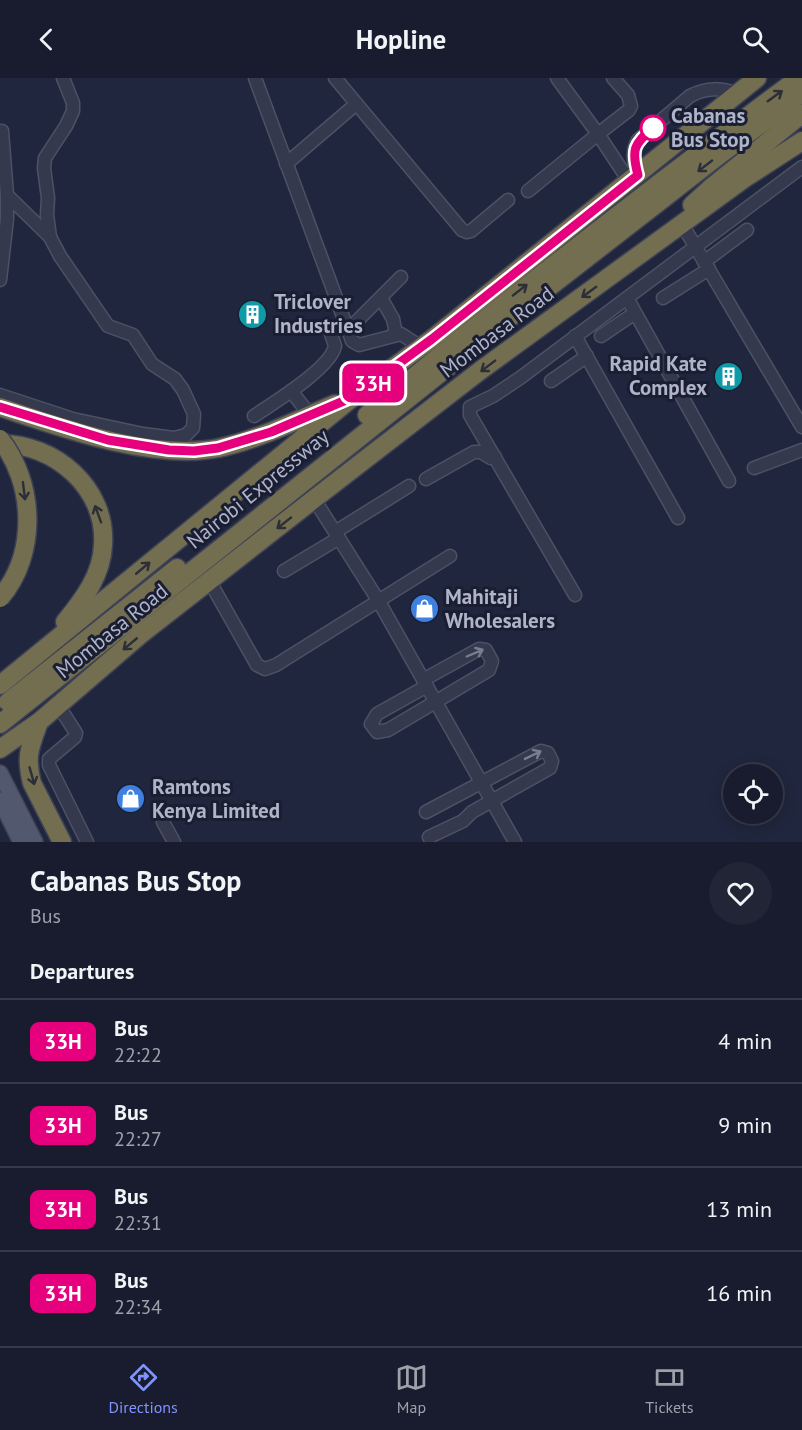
<!DOCTYPE html>
<html lang="en">
<head>
<meta charset="utf-8">
<style>
	:root { --surface:#181c2e; --page:#212536; --text:#f1f3f6; --muted:#9fa1aa; --line:#363a4a; --accent:#7f94ff }
	body { margin:0; font-family:"PT Sans",sans-serif; background:var(--page); color:var(--text); height:100vh; display:flex; flex-direction:column; font-size:22px; white-space:nowrap }
	* { box-sizing:border-box; margin:0 }
	p { font-size:20px; color:var(--muted) }
	.icon { flex:none; width:33px; height:33px; fill:none; stroke:currentColor; stroke-width:2; stroke-linecap:round; stroke-linejoin:round }
	.map { position:relative; height:764px; overflow:hidden }
	.sheet { display:flex; flex-direction:column; background:var(--surface); flex:1 }
	.sheet>* { flex:none }
	.badge { padding:0 12px; border-radius:9px; font-size:21px; line-height:39px }
	.controls { position:absolute; left:723px; top:686px; display:grid; gap:12px }
	.controls a { display:grid; place-items:center; width:60px; height:60px; border-radius:50%; background:var(--surface); box-shadow:0 3px 15px #0003,0 0 0 2px var(--line); font-size:30px }
	.map>.badge { position:absolute; translate:-50% -50%; box-shadow:0 0 0 3px #fff }
	h2 { padding:0 30px; font-size:22px; line-height:54px }
	.round { display:grid; place-items:center; flex:none; width:63px; height:63px; border-radius:32px; background:var(--page) }
	.overview { display:flex; align-items:center; justify-content:space-between; height:102px; padding:0 30px }
	h1 { font-size:28px; font-weight:700; line-height:45px }
	ul { padding:0; list-style:none }
	li { display:flex; align-items:center; gap:18px; height:84px; padding:0 30px; border-top:2px solid var(--line) }
	li div { flex:1 }
	li b { display:block; font-size:22px }
	li em { font-style:normal }
	li .badge { min-width:66px; font-weight:700; text-align:center }
	header { display:flex; justify-content:space-between; align-items:center; height:78px; padding:0 30px; background:var(--surface); font-size:27px; font-weight:700 }
	.menu { display:flex; justify-content:space-around; align-items:center; height:84px; border-top:2px solid var(--line); background:var(--surface); font-size:16px; color:var(--muted) }
	.menu a { display:grid; justify-items:center; gap:3px }
	.menu .current { color:var(--accent) }
	.map>svg:first-child { display:block }
</style>
</head>
<body>
<header><svg class="icon" aria-label="back" viewBox="0 0 24 24"><path d="M15 5l-7 7 7 7"/></svg>Hopline<svg class="icon" aria-label="search" viewBox="0 0 24 24"><circle cx="10" cy="10" r="6"/><path d="M15 15l6 6"/></svg></header>
<div class="map">
<svg width="802" height="764" viewBox="0 0 802 764">
	<rect width="100%" height="100%" fill="#20263d"/>
	<g fill="none" stroke-linecap="round" stroke-linejoin="round">
		<defs>
			<g id="minor">
				<path d="M255,0L352,263L359,267L401,256L421,269"/>
				<path d="M335,0L462,152L467,154L471,153L508,122"/>
				<path d="M557,0L598,56L629,32L631,28L628,17L613,0"/>
				<path d="M2,53L7,117"/>
				<path d="M286,86L355,27"/>
				<path d="M637,97C634,84 631,74 638,62L690,18C707,9 721,10 738,16"/>
				<path d="M528,113L598,56L629,103"/>
				<path d="M682,146L802,349"/>
				<path d="M50,159L47,137L48,120L44,90L45,80L66,48L73,33V25L63,0"/>
				<path d="M704,184L747,152"/>
				<path d="M0,202L7,141V117L50,159L60,178L108,248L133,257L152,286L175,301L183,312L194,336L193,350L186,357L174,360L143,356L73,341L0,317"/>
				<path d="M381,220L393,241L396,256"/>
				<path d="M627,220L729,403"/>
				<path d="M663,220L709,191"/>
				<path d="M348,252L401,199"/>
				<path d="M575,258L678,440"/>
				<path d="M601,258L635,235"/>
				<path d="M551,303L587,278"/>
				<path d="M291,313L310,337"/>
				<path d="M254,338C273,325 331,290 335,268L329,250"/>
				<path d="M754,390L802,372"/>
				<path d="M426,401L474,374H481L491,380L495,379"/>
				<path d="M314,421L378,522L515,764"/>
				<path d="M335,454L409,408"/>
				<path d="M284,493L339,460"/>
				<path d="M210,504L257,587L265,591L276,587L450,478"/>
				<path d="M575,517L470,337V329L493,318L520,300L802,89"/>
				<path d="M423,602L479,571L486,572L492,583L489,592L388,652L377,654L371,646L377,636L427,608"/>
				<path d="M58,627L76,655L75,659L49,681V687L87,764"/>
				<path d="M426,734L541,673L548,675L552,683L550,690L472,734L463,743L429,759"/>
				<path d="M163,744L174,764"/>
			</g>
			<g id="major">
				<path d="M0,695L35,764"/>
				<path d="M0,722L21,764"/>
			</g>
			<g id="highway">
				<path d="M692,127L713,108L802,36"/>
				<path d="M0,329C62,350 154,383 219,370C260,361 297,342 335,326"/>
				<path d="M367,337C508,221 652,109 799,0"/>
				<path d="M0,366C54,365 107,410 103,467C102,497 83,522 65,544"/>
				<path d="M0,607L353,319L432,261L757,0"/>
				<path d="M8,624L177,490"/>
				<path d="M39,644C30,669 25,678 32,705L62,764"/>
				<path d="M0,646L508,241L713,82L802,15"/>
				<path d="M0,671L40,643L140,557L314,421L481,292L745,100L802,63"/>
			</g>
		</defs>
		<use href="#minor" stroke="#4d5165" stroke-width="15"/>
		<use href="#major" stroke="#3e4256" stroke-width="18"/>
		<use href="#highway" stroke="#3d4155" stroke-width="21"/>
		<use href="#minor" stroke="#35394d" stroke-width="12"/>
		<use href="#major" stroke="#52586d" stroke-width="15"/>
		<use href="#highway" stroke="#746e51" stroke-width="18"/>
		<defs>
			<path id="highway-bridge" d="M0,361C35,405 38,476 0,520"/>
		</defs>
		<use href="#highway-bridge" stroke="#3d4155" stroke-width="21" stroke-linecap="butt"/>
		<use href="#highway-bridge" stroke="#746e51" stroke-width="18"/>
	</g>
	<defs><path id="oneway-shaft" d="M-6 0H5M1.5-3L5.5 0L1.5 3" fill="none" stroke-width="1.6" stroke-linecap="round" stroke-linejoin="round" transform="scale(1.5)"/></defs>
	<g stroke="#2c2e38">
		<use href="#oneway-shaft" transform="translate(775 18) rotate(-36)"/>
		<use href="#oneway-shaft" transform="translate(705 88) rotate(142)"/>
		<use href="#oneway-shaft" transform="translate(520 212) rotate(-38)"/>
		<use href="#oneway-shaft" transform="translate(589 214) rotate(144)"/>
		<use href="#oneway-shaft" transform="translate(488 288) rotate(143)"/>
		<use href="#oneway-shaft" transform="translate(24 413) rotate(83)"/>
		<use href="#oneway-shaft" transform="translate(98 436) rotate(-110)"/>
		<use href="#oneway-shaft" transform="translate(284 445) rotate(142)"/>
		<use href="#oneway-shaft" transform="translate(143 490) rotate(-40)"/>
		<use href="#oneway-shaft" transform="translate(130 566) rotate(140)"/>
		<use href="#oneway-shaft" transform="translate(32 698) rotate(74)"/>
	</g>
	<g stroke="#797d91">
		<use href="#oneway-shaft" transform="translate(475 575) rotate(-23)"/>
		<use href="#oneway-shaft" transform="translate(533 677) rotate(-26)"/>
	</g>
	<g fill="none" stroke-linecap="round" stroke-linejoin="round">
		<defs>
			<path id="line" d="M0,329L108,362L169,372L194,373L218,370L271,354L353,319L432,261L638,97C631,71 634,66 653,50"/>
		</defs>
		<use href="#line" stroke="#fff" stroke-width="14"/>
		<use href="#line" stroke="#e6007e" stroke-width="9"/>
	</g>
	<defs>
		<symbol id="building-disc" viewBox="-11 -11 22 22"><circle r="9.5" fill="#0f9aa8" stroke="#1a1e32"/><path d="M-4-6H4V6H1V3H-1V6H-4ZM-2.5-4.3h1.7v1.8h-1.7ZM.8-4.3h1.7v1.8H.8ZM-2.5-1h1.7V.8h-1.7ZM.8-1h1.7V.8H.8Z" fill="#fff"/></symbol>
		<symbol id="shop-disc" viewBox="-11 -11 22 22"><circle r="9.5" fill="#3f7fe0" stroke="#1a1e32"/><path d="M-5-2.5h2.3a2.7 3.5 0 0 1 5.4 0H5L5.5 6h-11ZM-1.5-2.5h3a1.5 2.3 0 0 0-3 0Z" fill="#fff"/></symbol>
	</defs>
	<g fill-rule="evenodd">
		<use href="#building-disc" x="236" y="220" width="33" height="33"/>
		<use href="#building-disc" x="712" y="282" width="33" height="33"/>
		<use href="#shop-disc" x="408" y="514" width="33" height="33"/>
		<use href="#shop-disc" x="114" y="704" width="33" height="33"/>
	</g>
	<circle fill="#fff" stroke="#e6007e" stroke-width="3" cx="653" cy="50" r="12"/>
	<g text-anchor="middle" stroke-width="6" stroke-linejoin="round" paint-order="stroke">
		<g font-size="21" font-weight="bold" fill="#b0b4c9" stroke="#1a1e32" text-anchor="start">
			<text x="671" y="45">Cabanas<tspan x="671" dy="24">Bus Stop</tspan></text>
		</g>
		<g font-size="21" font-weight="bold" fill="#b0b4c9" stroke="#1a1e32" text-anchor="start">
			<text x="274" y="231">Triclover<tspan x="274" dy="24">Industries</tspan></text>
			<text x="707" y="293" text-anchor="end">Rapid Kate<tspan x="707" dy="24">Complex</tspan></text>
			<text x="445" y="526">Mahitaji<tspan x="445" dy="24">Wholesalers</tspan></text>
			<text x="152" y="716">Ramtons<tspan x="152" dy="24">Kenya Limited</tspan></text>
		</g>
		<g font-size="21" fill="#b0b4c9" stroke="#1a1e32">
			<text transform="translate(497 254) rotate(-37)" y="7">Mombasa Road</text>
			<text transform="translate(258 411) rotate(-39)" y="7">Nairobi Expressway</text>
			<text transform="translate(112 553) rotate(-39)" y="7">Mombasa Road</text>
		</g>
	</g>
</svg>
<div class="controls">
<a><svg class="icon" aria-label="locate" viewBox="0 0 24 24"><circle cx="12" cy="12" r="6"/><path d="M12 2v4M12 18v4M2 12h4M18 12h4"/></svg></a>
</div>
<b class="badge" style="left:373px;top:305px;background:#e6007e;color:#fff">33H</b>
</div>
<section class="sheet">
<div class="overview"><div><h1>Cabanas Bus Stop</h1><p>Bus</p></div><a class="round"><svg class="icon" aria-label="heart" viewBox="0 0 24 24"><path d="M12 20l-8-8c-3-5 5-10 8-4 3-6 11-1 8 4z"/></svg></a></div>
<h2>Departures</h2>
<ul>
<li><span class="badge" style="background:#e6007e;color:#fff">33H</span><div><b>Bus</b><p>22:22</p></div><em>4 min</em></li>
<li><span class="badge" style="background:#e6007e;color:#fff">33H</span><div><b>Bus</b><p>22:27</p></div><em>9 min</em></li>
<li><span class="badge" style="background:#e6007e;color:#fff">33H</span><div><b>Bus</b><p>22:31</p></div><em>13 min</em></li>
<li><span class="badge" style="background:#e6007e;color:#fff">33H</span><div><b>Bus</b><p>22:34</p></div><em>16 min</em></li>
</ul>
</section>
<nav class="menu">
<a class="current"><svg class="icon" aria-label="directions" viewBox="0 0 24 24"><path d="M12 3l9 9-9 9-9-9zM9 14v-3h6M13 9l2 2-2 2"/></svg>Directions</a>
<a><svg class="icon" aria-label="map" viewBox="0 0 24 24"><path d="M3 6l6-2 6 2 6-2v14l-6 2-6-2-6 2zM9 4v14M15 6v14"/></svg>Map</a>
<a><svg class="icon" aria-label="tickets" viewBox="0 0 24 24"><path d="M3 7h18v10H3zM15 7v10"/></svg>Tickets</a>
</nav>
</body>
</html>
